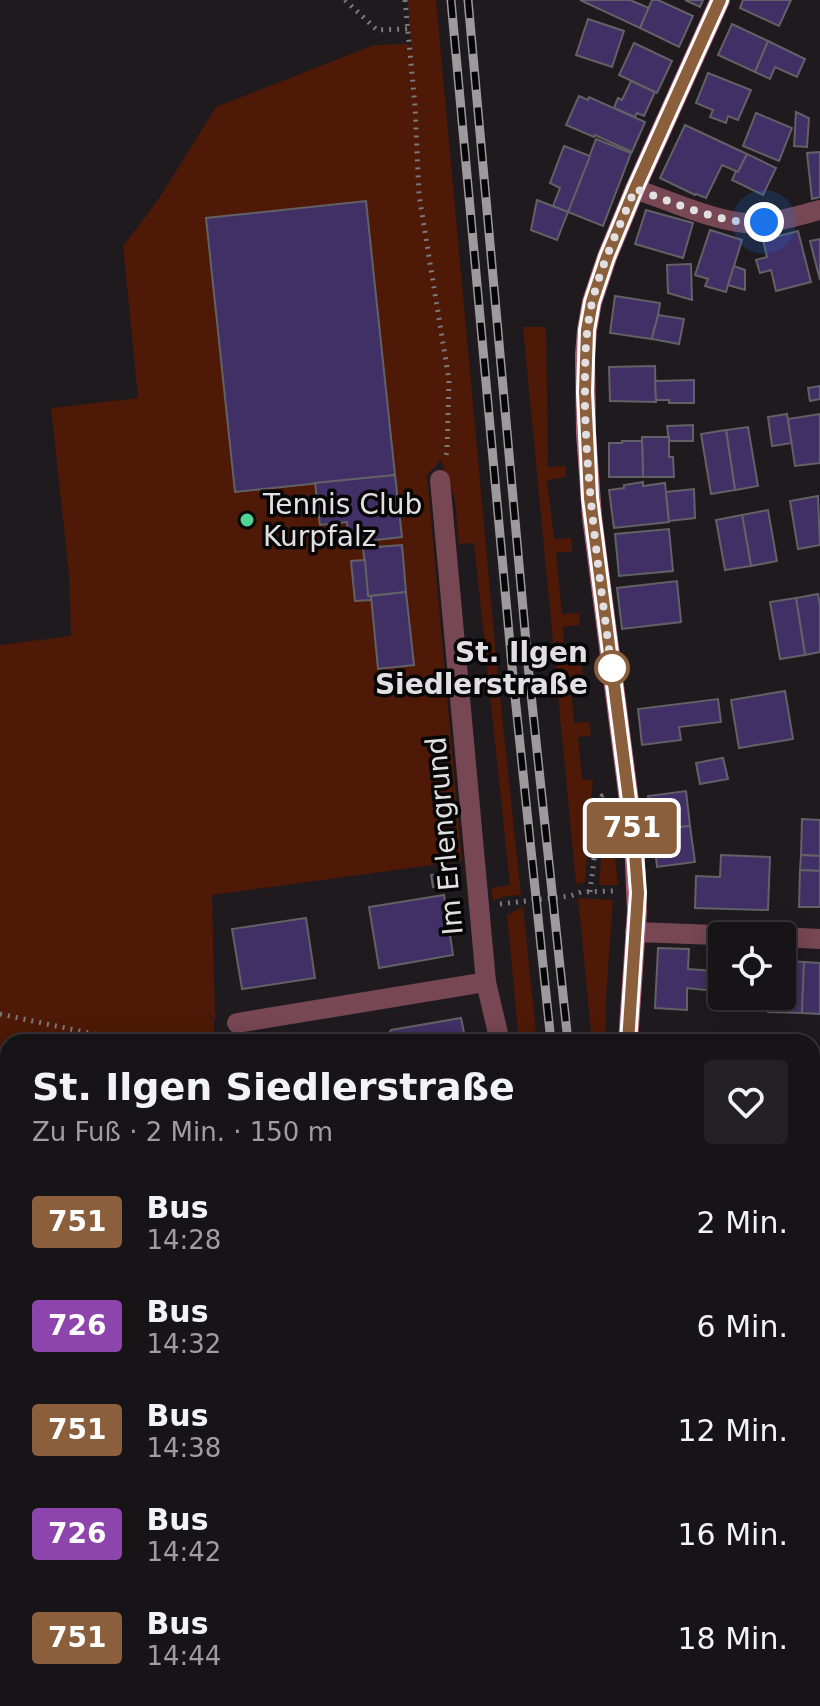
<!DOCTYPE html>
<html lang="de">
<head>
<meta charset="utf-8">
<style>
	:root { --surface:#161416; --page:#232123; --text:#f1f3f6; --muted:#9e9ea1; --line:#353335 }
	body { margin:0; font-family:"DejaVu Sans",sans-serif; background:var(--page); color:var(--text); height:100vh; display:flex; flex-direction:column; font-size:30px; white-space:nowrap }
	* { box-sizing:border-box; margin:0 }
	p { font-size:26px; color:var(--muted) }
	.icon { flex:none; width:44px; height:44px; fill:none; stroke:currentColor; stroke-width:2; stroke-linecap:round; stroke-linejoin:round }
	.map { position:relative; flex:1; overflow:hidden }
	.panel { position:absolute; left:0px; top:1034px; width:820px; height:672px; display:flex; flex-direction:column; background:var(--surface); border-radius:24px 24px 0 0; box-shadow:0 4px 20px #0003,0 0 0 2px var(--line) }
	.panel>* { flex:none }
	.badge { padding:0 16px; border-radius:6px; font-size:28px; line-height:52px }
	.buttons { position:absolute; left:708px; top:922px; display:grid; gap:16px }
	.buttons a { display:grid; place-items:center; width:88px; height:88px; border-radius:8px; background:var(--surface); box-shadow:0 4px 20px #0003,0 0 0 2px var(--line); font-size:40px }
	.you { position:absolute; width:40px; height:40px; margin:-20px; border:6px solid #fff; border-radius:50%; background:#1a73e8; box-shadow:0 0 0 12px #1a73e833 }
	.map>.badge { position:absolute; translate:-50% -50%; box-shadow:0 0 0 4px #fff }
	.round { display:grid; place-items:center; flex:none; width:84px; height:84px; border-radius:8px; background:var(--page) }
	.head { display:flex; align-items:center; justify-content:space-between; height:136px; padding:0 32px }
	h1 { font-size:38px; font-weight:600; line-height:60px }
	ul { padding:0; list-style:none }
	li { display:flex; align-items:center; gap:24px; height:104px; padding:0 32px }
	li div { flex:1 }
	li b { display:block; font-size:30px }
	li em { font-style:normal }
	li .badge { min-width:88px; font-weight:700; text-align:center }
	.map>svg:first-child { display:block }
</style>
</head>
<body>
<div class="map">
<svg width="820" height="1706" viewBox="0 0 820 1706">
	<rect width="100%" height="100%" fill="#1e1a1d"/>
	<g fill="#4e1907">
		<path d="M408,0H436L498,678L521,895C511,896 500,895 493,902L491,888L510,885L474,543L459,544L455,500L441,460L427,475L462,861L212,895L215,1020L200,1005L214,1021V1042H8V1698H205L204,1706H0V645L71,636L69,574L51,408L138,398L123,246L158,200L216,107L374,45L409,44L412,59Z"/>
		<path d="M523,327H546L548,467L566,466V477L547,480L554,539L571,538L572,551L556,553L562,614L579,613L580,625L563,627L565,657L581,656L584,686L571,688L574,723L589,722L591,736L578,737L582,779L593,780L585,882L576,884Z"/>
		<path d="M609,801L618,885H599L605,812Z"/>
		<path d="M578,898L613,900L606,997L605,1042H592Z"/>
		<path d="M523,907L537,1042H519L507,915Z"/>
		<path d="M474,1698H601L602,1706H472Z"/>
	</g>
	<g fill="#413065" stroke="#626166" stroke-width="2">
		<path d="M580,0H630L649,8L640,28Z"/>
		<path d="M652,0H658L693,16L679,47L640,28Z"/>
		<path d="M685,0H703L700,7Z"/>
		<path d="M743,0H791L779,26L740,8Z"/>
		<path d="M588,19L624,31L612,67L576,55Z"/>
		<path d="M732,24L768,41L755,72L718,55Z"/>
		<path d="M768,41L805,59L797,77L775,67L770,79L755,72Z"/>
		<path d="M634,43L672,61L657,93L619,75Z"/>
		<path d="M708,73L751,90L738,120L728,116L726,123L710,117L713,110L696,103Z"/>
		<path d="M631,81L655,92L644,116L637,113L635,117L614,108L618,98L622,100Z"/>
		<path d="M579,96L588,100L589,97L645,122L632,152L595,135L594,137L566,125Z"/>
		<path d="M796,112L809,118L807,147L794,146Z"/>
		<path d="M756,113L792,128L779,161L743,146Z"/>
		<path d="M685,125L747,154L738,172L722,165L706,198L696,194L695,195L660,178Z"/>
		<path d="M596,139L631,153L603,226L568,212Z"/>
		<path d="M564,146L590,156L568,212L553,206L560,188L550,183Z"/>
		<path d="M820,152V197L812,199L807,153Z"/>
		<path d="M747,154L776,168L763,195L732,180L736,171L738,172Z"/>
		<path d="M537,200L568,212L557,240L531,230Z"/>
		<path d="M366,201L395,475L235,492L206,218Z"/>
		<path d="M646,210L693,223L683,258L635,244Z"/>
		<path d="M710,230L742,240L726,292L705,286L708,279L695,275Z"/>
		<path d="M798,231L811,282L776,291L771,270L760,273L756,260L767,257L763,240Z"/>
		<path d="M820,239V280L810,241Z"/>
		<path d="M691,264L692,300L668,293L667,265Z"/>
		<path d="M734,266L745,270V290L728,285Z"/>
		<path d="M615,296L660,303L656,328H654L652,339L610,333Z"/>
		<path d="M658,315L684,319L679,344L652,339Z"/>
		<path d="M655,366L656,402L610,401L609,367Z"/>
		<path d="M694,380V403H669V400H656L655,381Z"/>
		<path d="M820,386V399L810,401L808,388Z"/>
		<path d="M787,414L792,443L772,446L768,417Z"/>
		<path d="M820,414V463L795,466L788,419Z"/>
		<path d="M693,425V441H669L667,426Z"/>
		<path d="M748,427L758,486L735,490L726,430Z"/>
		<path d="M726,430L735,490L711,494L701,434Z"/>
		<path d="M642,437H669V457H673L674,477H643Z"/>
		<path d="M622,441H642L643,477H609V443H622Z"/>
		<path d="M395,475L402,537L349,543L347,522L320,525L315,483Z"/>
		<path d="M643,482V486L665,483L669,522L614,528L609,490L624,488V485Z"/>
		<path d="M694,489L695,518L669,521L666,492Z"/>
		<path d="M818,496L820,545L798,549L790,501Z"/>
		<path d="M768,510L777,561L751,566L742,515Z"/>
		<path d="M742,515L751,566L725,570L716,520Z"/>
		<path d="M669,529L673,571L619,576L615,534Z"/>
		<path d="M402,545L406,592L368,596L363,548Z"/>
		<path d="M365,560L368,596H371V600L355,601L351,561Z"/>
		<path d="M677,581L681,622L622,629L617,588Z"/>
		<path d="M406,592L414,665L378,669L371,596Z"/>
		<path d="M818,594L820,606V652L805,655L796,598Z"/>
		<path d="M796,598L805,655L780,659L770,602Z"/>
		<path d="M785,691L793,739L739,748L731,700Z"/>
		<path d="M718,699L721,722L679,727L681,740L642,745L638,709Z"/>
		<path d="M722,758H723L728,779L700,784L696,763Z"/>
		<path d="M686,791L690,826L653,830L648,796Z"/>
		<path d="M802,819L820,820V856L801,855Z"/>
		<path d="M690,826L695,862L657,867L653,830Z"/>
		<path d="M721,855L770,857L768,910L695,908L696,876L720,877Z"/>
		<path d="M801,855L820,856V871L800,870Z"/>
		<path d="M800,870L820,871V907H799Z"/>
		<path d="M455,871L458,883L433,887L431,875Z"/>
		<path d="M444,895L453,955L379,968L369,907Z"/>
		<path d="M306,918L315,978L242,989L232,929Z"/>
		<path d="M658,948L689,949L688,969L715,971V991L687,988V1010L655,1008Z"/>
		<path d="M782,961L804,962L802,1013L768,1012L769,996H782Z"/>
		<path d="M804,962L820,963V1014L802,1013Z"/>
		<path d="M461,1018L466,1042H372V1038L388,1035L391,1030Z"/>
		<path d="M344,1037L345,1042H322L327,1041V1040Z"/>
		<path d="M812,1219L820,1223V1247L812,1262Z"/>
		<path d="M812,1381L820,1385V1422L814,1432L812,1431Z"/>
		<path d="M709,1698H754L755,1706H710Z"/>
		<path d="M754,1698H766L767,1706H755Z"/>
	</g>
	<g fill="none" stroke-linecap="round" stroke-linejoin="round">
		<g stroke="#7c797c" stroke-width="5" stroke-dasharray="2 6" stroke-linecap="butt">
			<path d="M345,0L377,30L408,29"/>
			<path d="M405,0L415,106L419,195L449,380L447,451L445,460"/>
			<path d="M590,892L602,796H607"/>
			<path d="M500,904L570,896L581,892L613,891"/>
			<path d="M0,1014L131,1042"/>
			<path d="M0,1505L8,1507"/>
		</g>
		<g stroke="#774753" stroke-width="20">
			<path d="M635,189C667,200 712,220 745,223C770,225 796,216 820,210"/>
			<path d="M440,480L486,982L500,1042"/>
			<path d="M635,932L744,936"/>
			<path d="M782,937L820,939"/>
			<path d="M237,1023L486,982"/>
			<path d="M374,1698L424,1706"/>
			<path d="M675,1698L676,1706"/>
			<path d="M458,1706L460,1698"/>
		</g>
		<g stroke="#ab5e72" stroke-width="20">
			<path d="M628,1042L637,911L634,839L592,517L586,433L585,355L587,330L592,302L607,257L635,189L720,0"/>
			<path d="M812,1341L820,1345"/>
		</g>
		<defs>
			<g id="rail">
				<path d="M451,0L513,677L551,1042"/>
				<path d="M468,0L529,675L568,1042"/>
				<path d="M616,1698L617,1706"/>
				<path d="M633,1698L634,1706"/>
			</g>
		</defs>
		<use href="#rail" stroke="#9c9a9c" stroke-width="9"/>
		<use href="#rail" stroke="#070607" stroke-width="6" stroke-dasharray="18" stroke-linecap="butt"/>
	</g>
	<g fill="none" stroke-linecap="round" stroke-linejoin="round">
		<defs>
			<path id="line" d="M628,1042L638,893L634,839L590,498L585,392L587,330L592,302L607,257L635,189L720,0"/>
		</defs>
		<use href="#line" stroke="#fff" stroke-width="18"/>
		<use href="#line" stroke="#8b5e3c" stroke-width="12"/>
		<path stroke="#e1dfe1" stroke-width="8" stroke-dasharray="0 14.4" d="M612,668V673C601,584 587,496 585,406C585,372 584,337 592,303C601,264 620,226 635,189C674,202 724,226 764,222"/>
	</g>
	<circle fill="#51d398" stroke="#070607" stroke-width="3" cx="247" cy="520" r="8"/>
	<circle fill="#fff" stroke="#8b5e3c" stroke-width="4" cx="612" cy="668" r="16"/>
	<g text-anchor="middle" stroke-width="7" stroke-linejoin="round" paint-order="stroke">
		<g font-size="28" fill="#e1dfe1" stroke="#070607" text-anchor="start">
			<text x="263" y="514">Tennis Club<tspan x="263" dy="32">Kurpfalz</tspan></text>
		</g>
		<g font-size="28" font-weight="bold" fill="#e1dfe1" stroke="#070607" text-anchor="end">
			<text x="588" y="662">St. Ilgen<tspan x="588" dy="32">Siedlerstraße</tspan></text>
		</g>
		<g font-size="28" fill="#e1dfe1" stroke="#070607">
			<text transform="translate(444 836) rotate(-95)" y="10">Im Erlengrund</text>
		</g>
	</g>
</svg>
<div class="buttons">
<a><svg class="icon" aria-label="locate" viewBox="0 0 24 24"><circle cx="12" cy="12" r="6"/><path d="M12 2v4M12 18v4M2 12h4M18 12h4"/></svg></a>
</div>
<div class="you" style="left:764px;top:222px"></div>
<b class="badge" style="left:632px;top:828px;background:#8b5e3c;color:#fff">751</b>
<section class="panel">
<div class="head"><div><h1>St. Ilgen Siedlerstraße</h1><p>Zu Fuß · 2 Min. · 150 m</p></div><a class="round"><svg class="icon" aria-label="heart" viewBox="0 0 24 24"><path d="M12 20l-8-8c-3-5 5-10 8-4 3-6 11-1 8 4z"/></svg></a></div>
<ul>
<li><span class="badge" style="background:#8b5e3c;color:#fff">751</span><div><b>Bus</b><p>14:28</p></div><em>2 Min.</em></li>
<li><span class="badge" style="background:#8e44ad;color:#fff">726</span><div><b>Bus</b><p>14:32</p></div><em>6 Min.</em></li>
<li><span class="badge" style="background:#8b5e3c;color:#fff">751</span><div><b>Bus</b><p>14:38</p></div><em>12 Min.</em></li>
<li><span class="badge" style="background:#8e44ad;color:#fff">726</span><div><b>Bus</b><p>14:42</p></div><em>16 Min.</em></li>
<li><span class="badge" style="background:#8b5e3c;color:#fff">751</span><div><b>Bus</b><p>14:44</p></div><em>18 Min.</em></li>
</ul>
</section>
</div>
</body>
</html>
